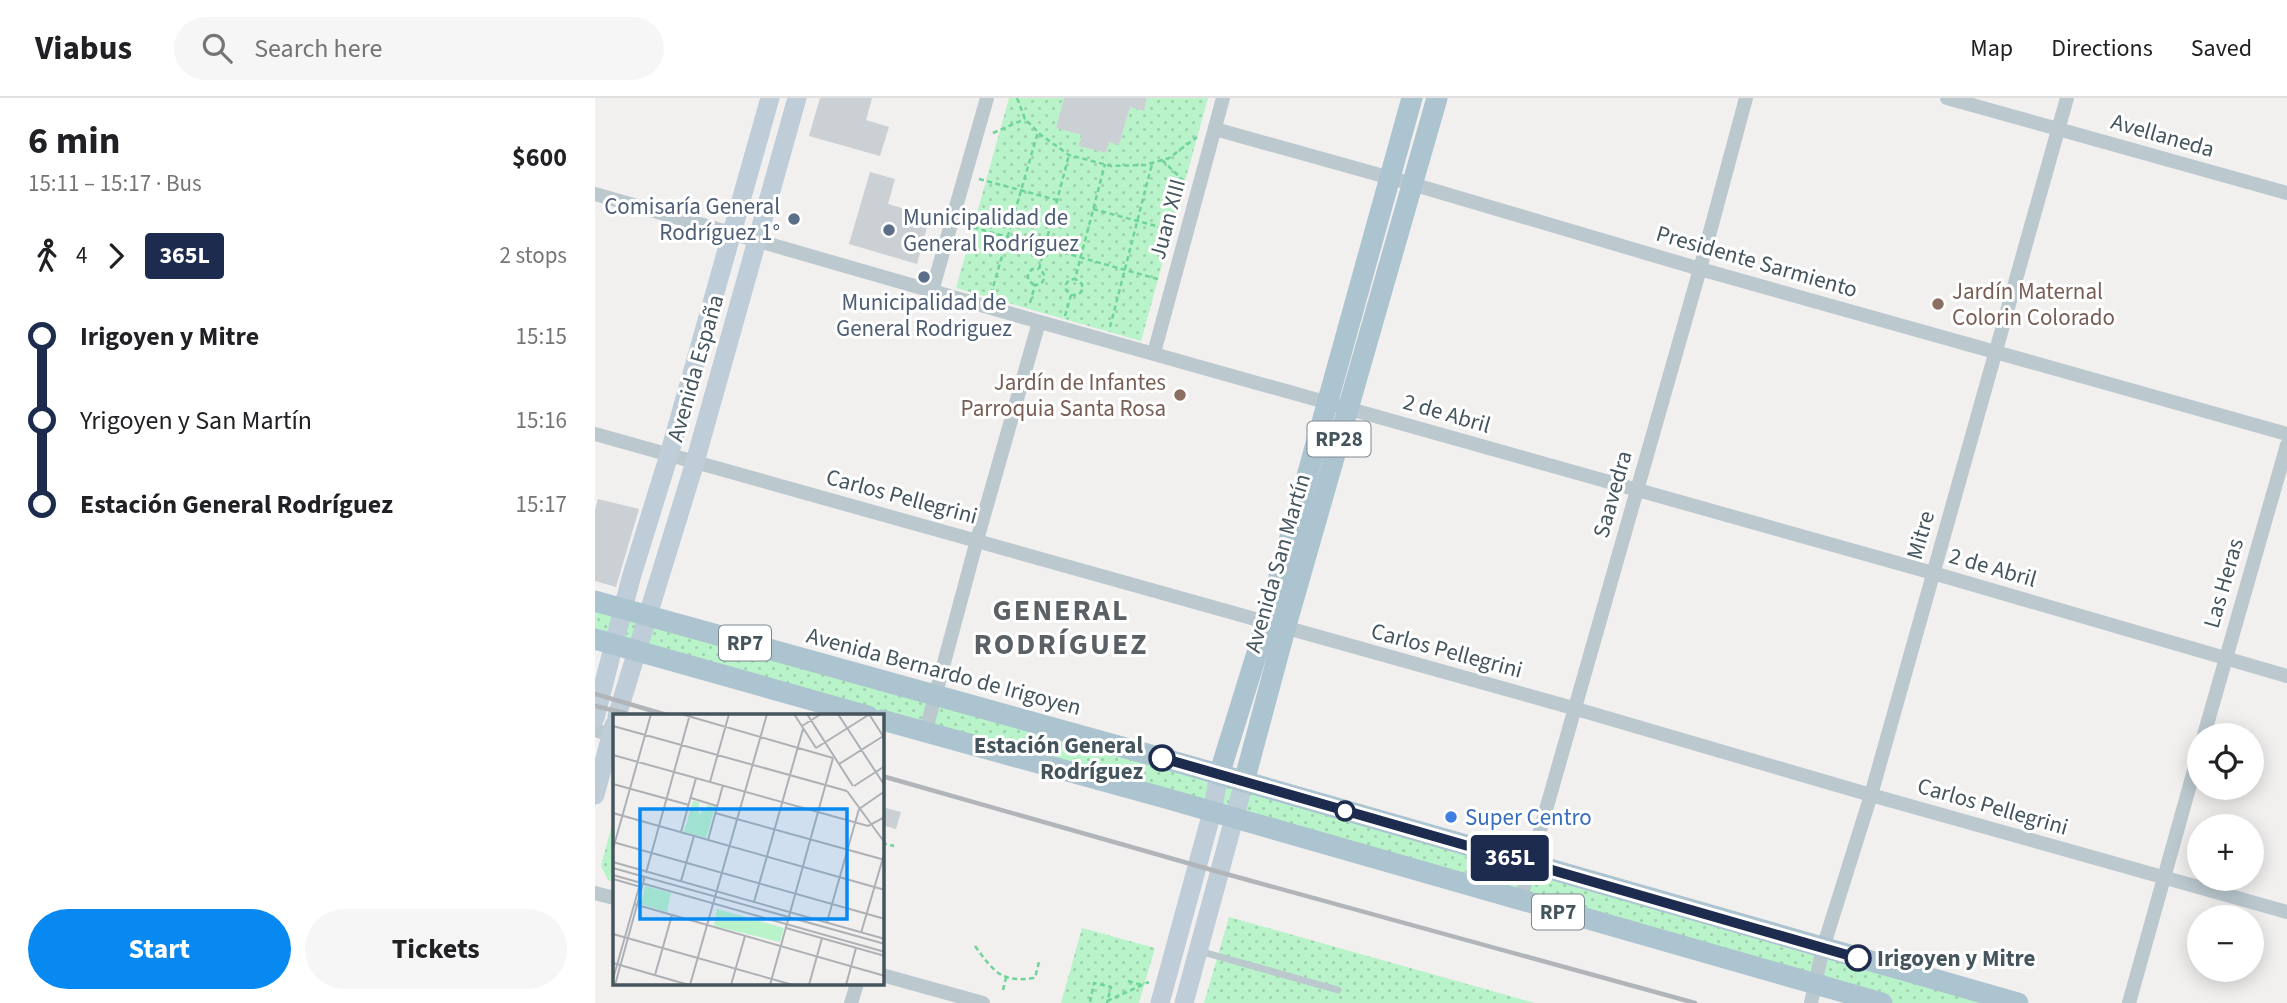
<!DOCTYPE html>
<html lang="en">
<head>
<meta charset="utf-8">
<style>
	:root { --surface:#fff; --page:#f6f6f6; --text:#202124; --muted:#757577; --line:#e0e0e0; --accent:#0889f2 }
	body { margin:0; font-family:"Source Sans 3",sans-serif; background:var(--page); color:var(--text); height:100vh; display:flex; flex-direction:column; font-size:26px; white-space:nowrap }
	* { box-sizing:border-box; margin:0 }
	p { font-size:23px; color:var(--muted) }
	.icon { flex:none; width:38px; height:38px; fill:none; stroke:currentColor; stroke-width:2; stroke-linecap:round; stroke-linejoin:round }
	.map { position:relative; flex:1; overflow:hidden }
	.side { display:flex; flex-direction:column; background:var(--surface); width:595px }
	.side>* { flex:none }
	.badge { padding:0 14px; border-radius:5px; font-size:24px; line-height:46px }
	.buttons { position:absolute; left:1592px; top:625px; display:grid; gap:14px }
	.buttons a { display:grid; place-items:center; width:77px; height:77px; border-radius:50%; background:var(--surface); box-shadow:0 4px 18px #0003; font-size:35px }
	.map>.badge { position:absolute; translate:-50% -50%; box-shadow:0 0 0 4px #fff }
	.legs { display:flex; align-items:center; gap:10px; height:77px; padding:0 28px; font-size:23px }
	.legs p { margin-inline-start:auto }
	.headline { display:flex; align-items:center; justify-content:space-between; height:119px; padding:0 28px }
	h1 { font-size:38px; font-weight:700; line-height:52px }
	.cta { display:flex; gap:14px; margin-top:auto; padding:14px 28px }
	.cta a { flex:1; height:80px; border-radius:42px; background:var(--accent); color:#fff; font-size:28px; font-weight:700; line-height:80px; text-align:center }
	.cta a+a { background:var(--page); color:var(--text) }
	ul { padding:0 28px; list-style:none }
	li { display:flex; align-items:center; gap:24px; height:84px; font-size:26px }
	li i { display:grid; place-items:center; width:10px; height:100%; margin:0 9px; background:currentColor }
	li i::after { content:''; width:18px; height:18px; margin:-9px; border:5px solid; border-radius:50%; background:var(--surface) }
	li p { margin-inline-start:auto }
	li:first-child i { background:linear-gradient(#0000 50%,currentColor 0) }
	li:last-child i { background:linear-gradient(currentColor 50%,#0000 0) }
	header { display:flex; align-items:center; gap:42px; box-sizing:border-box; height:98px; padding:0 35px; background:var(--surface); border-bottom:2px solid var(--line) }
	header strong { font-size:33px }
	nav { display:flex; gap:38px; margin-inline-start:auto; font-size:24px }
	.search { width:490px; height:63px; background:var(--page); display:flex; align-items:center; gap:18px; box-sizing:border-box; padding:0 24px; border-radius:38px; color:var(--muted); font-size:26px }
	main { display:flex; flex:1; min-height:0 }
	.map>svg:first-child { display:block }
</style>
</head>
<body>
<header>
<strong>Viabus</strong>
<div class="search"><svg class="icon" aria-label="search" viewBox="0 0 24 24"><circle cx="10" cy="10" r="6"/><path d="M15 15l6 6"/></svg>Search here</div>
<nav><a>Map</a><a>Directions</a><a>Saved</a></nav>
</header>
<main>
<section class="side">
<div class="headline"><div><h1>6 min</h1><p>15:11 – 15:17 · Bus</p></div><b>$600</b></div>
<div class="legs"><svg class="icon" aria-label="walk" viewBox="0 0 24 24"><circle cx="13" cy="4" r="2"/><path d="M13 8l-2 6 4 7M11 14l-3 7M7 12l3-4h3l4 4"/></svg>4<svg class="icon" aria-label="forward" viewBox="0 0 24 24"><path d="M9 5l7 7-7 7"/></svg><b class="badge" style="background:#1d2b4f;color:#fff">365L</b><p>2 stops</p></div>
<ul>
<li><i style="color:#1d2b4f"></i><b>Irigoyen y Mitre</b><p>15:15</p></li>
<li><i style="color:#1d2b4f"></i><span>Yrigoyen y San Martín</span><p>15:16</p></li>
<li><i style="color:#1d2b4f"></i><b>Estación General Rodríguez</b><p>15:17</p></li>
</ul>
<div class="cta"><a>Start</a><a>Tickets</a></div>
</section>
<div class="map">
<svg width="1692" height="905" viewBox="0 0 1692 905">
	<defs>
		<pattern id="park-dots" width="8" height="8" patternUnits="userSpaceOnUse" patternTransform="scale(1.75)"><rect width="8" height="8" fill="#b9f3c9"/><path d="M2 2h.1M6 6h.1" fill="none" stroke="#a0d2af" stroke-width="1.8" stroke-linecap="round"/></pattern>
	</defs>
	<rect width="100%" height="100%" fill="#f2efef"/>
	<g fill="url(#park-dots)">
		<path d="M414,0H469L461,30L487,37L485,48L511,55L514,44L524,46L535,9L549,13L552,0H613L546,243L361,190Z"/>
		<path d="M0,503L1423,905H1287L0,541Z"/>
		<path d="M19,719V784L13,782L6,768Z"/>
		<path d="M634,819L940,905H609Z"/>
		<path d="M487,830L560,850L544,905H466Z"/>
	</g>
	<g fill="#cad0d4">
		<path d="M225,0H277L271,22L294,29L285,58L214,38Z"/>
		<path d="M469,0H552L549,13L535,9L524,47L514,44L511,55L484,48L487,37L461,30Z"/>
		<path d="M275,74L300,81L293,106L335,118L322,166L254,146Z"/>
		<path d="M3,401L44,411L21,489L0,483V412Z"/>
		<path d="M287,709L306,714L301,731L287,727Z"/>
	</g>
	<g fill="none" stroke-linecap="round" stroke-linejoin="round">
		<g stroke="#6ed497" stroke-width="2.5" stroke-dasharray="5 3.5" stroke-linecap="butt">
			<path d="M422,0L430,21L446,37L474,57L516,68L550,67L574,60L602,39"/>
			<path d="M398,35L430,21"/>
			<path d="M567,62L590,84"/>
			<path d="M384,81L462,102"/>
			<path d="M498,111L576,132"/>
			<path d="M370,127L566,182"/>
			<path d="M439,187L433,182V176L437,171H444"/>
			<path d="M396,196L443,34"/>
			<path d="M476,197H483L487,193V186L480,181"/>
			<path d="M435,205L440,187L446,186C451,180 450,175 444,171L474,57"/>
			<path d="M470,218L476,197L471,192V186L474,182L480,181L510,66"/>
			<path d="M515,229L557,66"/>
			<path d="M287,745L299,748"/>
			<path d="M380,848C399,874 406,885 440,880L444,864"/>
			<path d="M533,883L547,887"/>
			<path d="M408,892L411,880"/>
			<path d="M512,903L554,884"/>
			<path d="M495,904L499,885L516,889L512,905"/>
		</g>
		<path stroke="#bbc9cf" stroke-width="7" d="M604,853L743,892"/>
		<g stroke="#bbc9cf" stroke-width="14">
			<path d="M1352,0L1692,95"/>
			<path d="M620,31L817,86L1105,171L1692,336"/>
			<path d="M0,96L431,220L1338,475L1692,578"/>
			<path d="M337,193L392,0"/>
			<path d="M559,255L628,0"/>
			<path d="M0,336L978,610L1276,697L1692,814"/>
			<path d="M0,632L16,637"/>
			<path d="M331,632L382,442L444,224"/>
			<path d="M1609,637L1692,347"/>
			<path d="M0,795L19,800"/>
			<path d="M925,803L1105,171L1151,0"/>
			<path d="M287,877L388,905"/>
			<path d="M256,905L262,886"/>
			<path d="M1216,905L1228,850L1276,697L1472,0"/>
			<path d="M1534,905L1605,651"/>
		</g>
		<g stroke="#becdd8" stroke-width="19">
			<path d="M22,618L100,364L202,0"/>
			<path d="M0,620L36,480L74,357L175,0"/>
			<path d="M0,697L19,627"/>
			<path d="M565,905L617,714L624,677"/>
			<path d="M589,905L649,684"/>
		</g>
		<g stroke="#acc3d0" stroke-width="21">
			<path d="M0,503L567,660L1423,905"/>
			<path d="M0,541L273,618"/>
			<path d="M287,622L570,700L1287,905"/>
			<path d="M624,677L671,526L817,0"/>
			<path d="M649,684L690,531L842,0"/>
		</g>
		<g stroke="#b1b5ba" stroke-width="4.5">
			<path d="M0,596L75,618"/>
			<path d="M0,608L30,615"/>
			<path d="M287,678L624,774L1100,905"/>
		</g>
	</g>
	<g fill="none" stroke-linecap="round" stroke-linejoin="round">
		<defs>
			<path id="line-1" d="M567,660L1263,860"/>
		</defs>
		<use href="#line-1" stroke="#fff" stroke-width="16"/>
		<use href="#line-1" stroke="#1d2b4f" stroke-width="10"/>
	</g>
	<g fill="#5c6f8a" stroke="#fff" stroke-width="2.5">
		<circle cx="199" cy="121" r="7"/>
		<circle cx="294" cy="132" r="7"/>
		<circle cx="329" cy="179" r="7"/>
	</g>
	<g fill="#8d6e63" stroke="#fff" stroke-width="2.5">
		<circle cx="1343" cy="206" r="7"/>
		<circle cx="585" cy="297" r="7"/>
	</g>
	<g fill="#fff" stroke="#1d2b4f" stroke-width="3.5">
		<circle cx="567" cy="660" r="12"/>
		<circle cx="750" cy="713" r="9"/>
		<circle cx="1263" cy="860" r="12"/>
	</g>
	<circle fill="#3f7fe0" stroke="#fff" stroke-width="2.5" cx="856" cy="719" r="7"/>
	<g text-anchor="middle" stroke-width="6" stroke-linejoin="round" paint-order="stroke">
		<g fill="#fff" stroke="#7d888e" stroke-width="2">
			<rect x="712.5" y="323.5" width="63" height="35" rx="5"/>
			<rect x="124" y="527.5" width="52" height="35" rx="5"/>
			<rect x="937" y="796.5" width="52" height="35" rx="5"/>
		</g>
		<g font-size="21" font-weight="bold" fill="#45555e">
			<text x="744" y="348">RP28</text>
			<text x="150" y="552">RP7</text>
			<text x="963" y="821">RP7</text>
		</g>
		<g font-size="23" fill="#45555e" stroke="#fff">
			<text transform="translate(1568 37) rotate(16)" y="8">Avellaneda</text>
			<text transform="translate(572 121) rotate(-75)" y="8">Juan XIII</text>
			<text transform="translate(1162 163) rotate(16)" y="8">Presidente Sarmiento</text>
			<text transform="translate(100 270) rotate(-74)" y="8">Avenida España</text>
			<text transform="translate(852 315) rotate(16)" y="8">2 de Abril</text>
			<text transform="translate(1017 396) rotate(-74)" y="8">Saavedra</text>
			<text transform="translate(307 398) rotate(15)" y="8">Carlos Pellegrini</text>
			<text transform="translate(1325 437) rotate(-74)" y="8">Mitre</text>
			<text transform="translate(682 465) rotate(-74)" y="8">Avenida San Martín</text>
			<text transform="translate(1398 469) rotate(16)" y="8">2 de Abril</text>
			<text transform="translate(1628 485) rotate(-74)" y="8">Las Heras</text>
			<text transform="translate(852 552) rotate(15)" y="8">Carlos Pellegrini</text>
			<text transform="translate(349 573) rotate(15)" y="8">Avenida Bernardo de Irigoyen</text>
			<text transform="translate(1398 708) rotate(16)" y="8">Carlos Pellegrini</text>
		</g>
		<g font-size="23" fill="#4e5e75" stroke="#fff" text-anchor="end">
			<text x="185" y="116">Comisaría General<tspan x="185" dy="26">Rodríguez 1°</tspan></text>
			<text x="308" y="127" text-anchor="start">Municipalidad de<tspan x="308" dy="26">General Rodríguez</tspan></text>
			<text x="329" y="212" text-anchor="middle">Municipalidad de<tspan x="329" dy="26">General Rodriguez</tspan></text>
		</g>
		<g font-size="23" fill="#785e54" stroke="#fff" text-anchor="start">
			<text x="1357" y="201">Jardín Maternal<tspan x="1357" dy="26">Colorin Colorado</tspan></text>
			<text x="571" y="292" text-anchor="end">Jardín de Infantes<tspan x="571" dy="26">Parroquia Santa Rosa</tspan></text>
		</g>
		<g font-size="23" font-weight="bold" fill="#45555e" stroke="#fff" text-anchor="end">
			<text x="548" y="655">Estación General<tspan x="548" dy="26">Rodríguez</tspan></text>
			<text x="1282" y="868" text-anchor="start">Irigoyen y Mitre</text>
		</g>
		<g font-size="23" fill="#366cbe" stroke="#fff" text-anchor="start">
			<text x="870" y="727">Super Centro</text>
		</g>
		<g font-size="30" font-weight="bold" letter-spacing="2" fill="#5b6065" stroke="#fff">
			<text x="466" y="522">GENERAL<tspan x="466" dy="34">RODRÍGUEZ</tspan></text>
		</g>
	</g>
	<g transform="translate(18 616)">
		<rect width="271" height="271" fill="#f2efef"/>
		<path d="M80,87L86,88V101L95,91L102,93L93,124L71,118ZM32,172L58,179L54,198L28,190ZM104,195L171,214L167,228L101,212Z" fill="#b9f3c9"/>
		<path fill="none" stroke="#adb1b5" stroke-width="2" d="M68,0L220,44M181,0L203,34M194,0L240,72M225,0L272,72M256,0L272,25M0,12L234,77M189,12L208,0M203,34L257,0M0,41L255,112L272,103M226,50L272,21M97,68L116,0M0,70L76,91M241,72L272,52M234,77L272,129M78,84L104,92M0,99L272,176M102,99L272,146M68,118L83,64M95,126L110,71M0,128L272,205M0,135L38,0M0,148L272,225M0,154L272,230M33,159L77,0M0,161L272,238M0,165L28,173M68,167L81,122M141,188L190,15M21,190L272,262M214,208L246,95L272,77M173,214L272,242M248,219L272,137M0,220L180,271M0,249L76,271M42,261L59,201M0,265L29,163M2,271L32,162M77,271L154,0M118,271L132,222M157,271L220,44M196,271L209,224M233,271L243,234"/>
		<path fill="#0889f2" fill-opacity="0.15" stroke="#0889f2" stroke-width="3.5" d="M27,95H234V205H27Z"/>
		<rect width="271" height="271" fill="none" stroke="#45555e" stroke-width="3.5"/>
	</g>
</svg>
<div class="buttons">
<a><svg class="icon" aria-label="locate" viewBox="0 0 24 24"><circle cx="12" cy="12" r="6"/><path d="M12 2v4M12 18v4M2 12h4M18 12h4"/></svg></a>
<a>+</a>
<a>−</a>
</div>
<b class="badge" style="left:915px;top:760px;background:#1d2b4f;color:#fff">365L</b>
</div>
</main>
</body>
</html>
